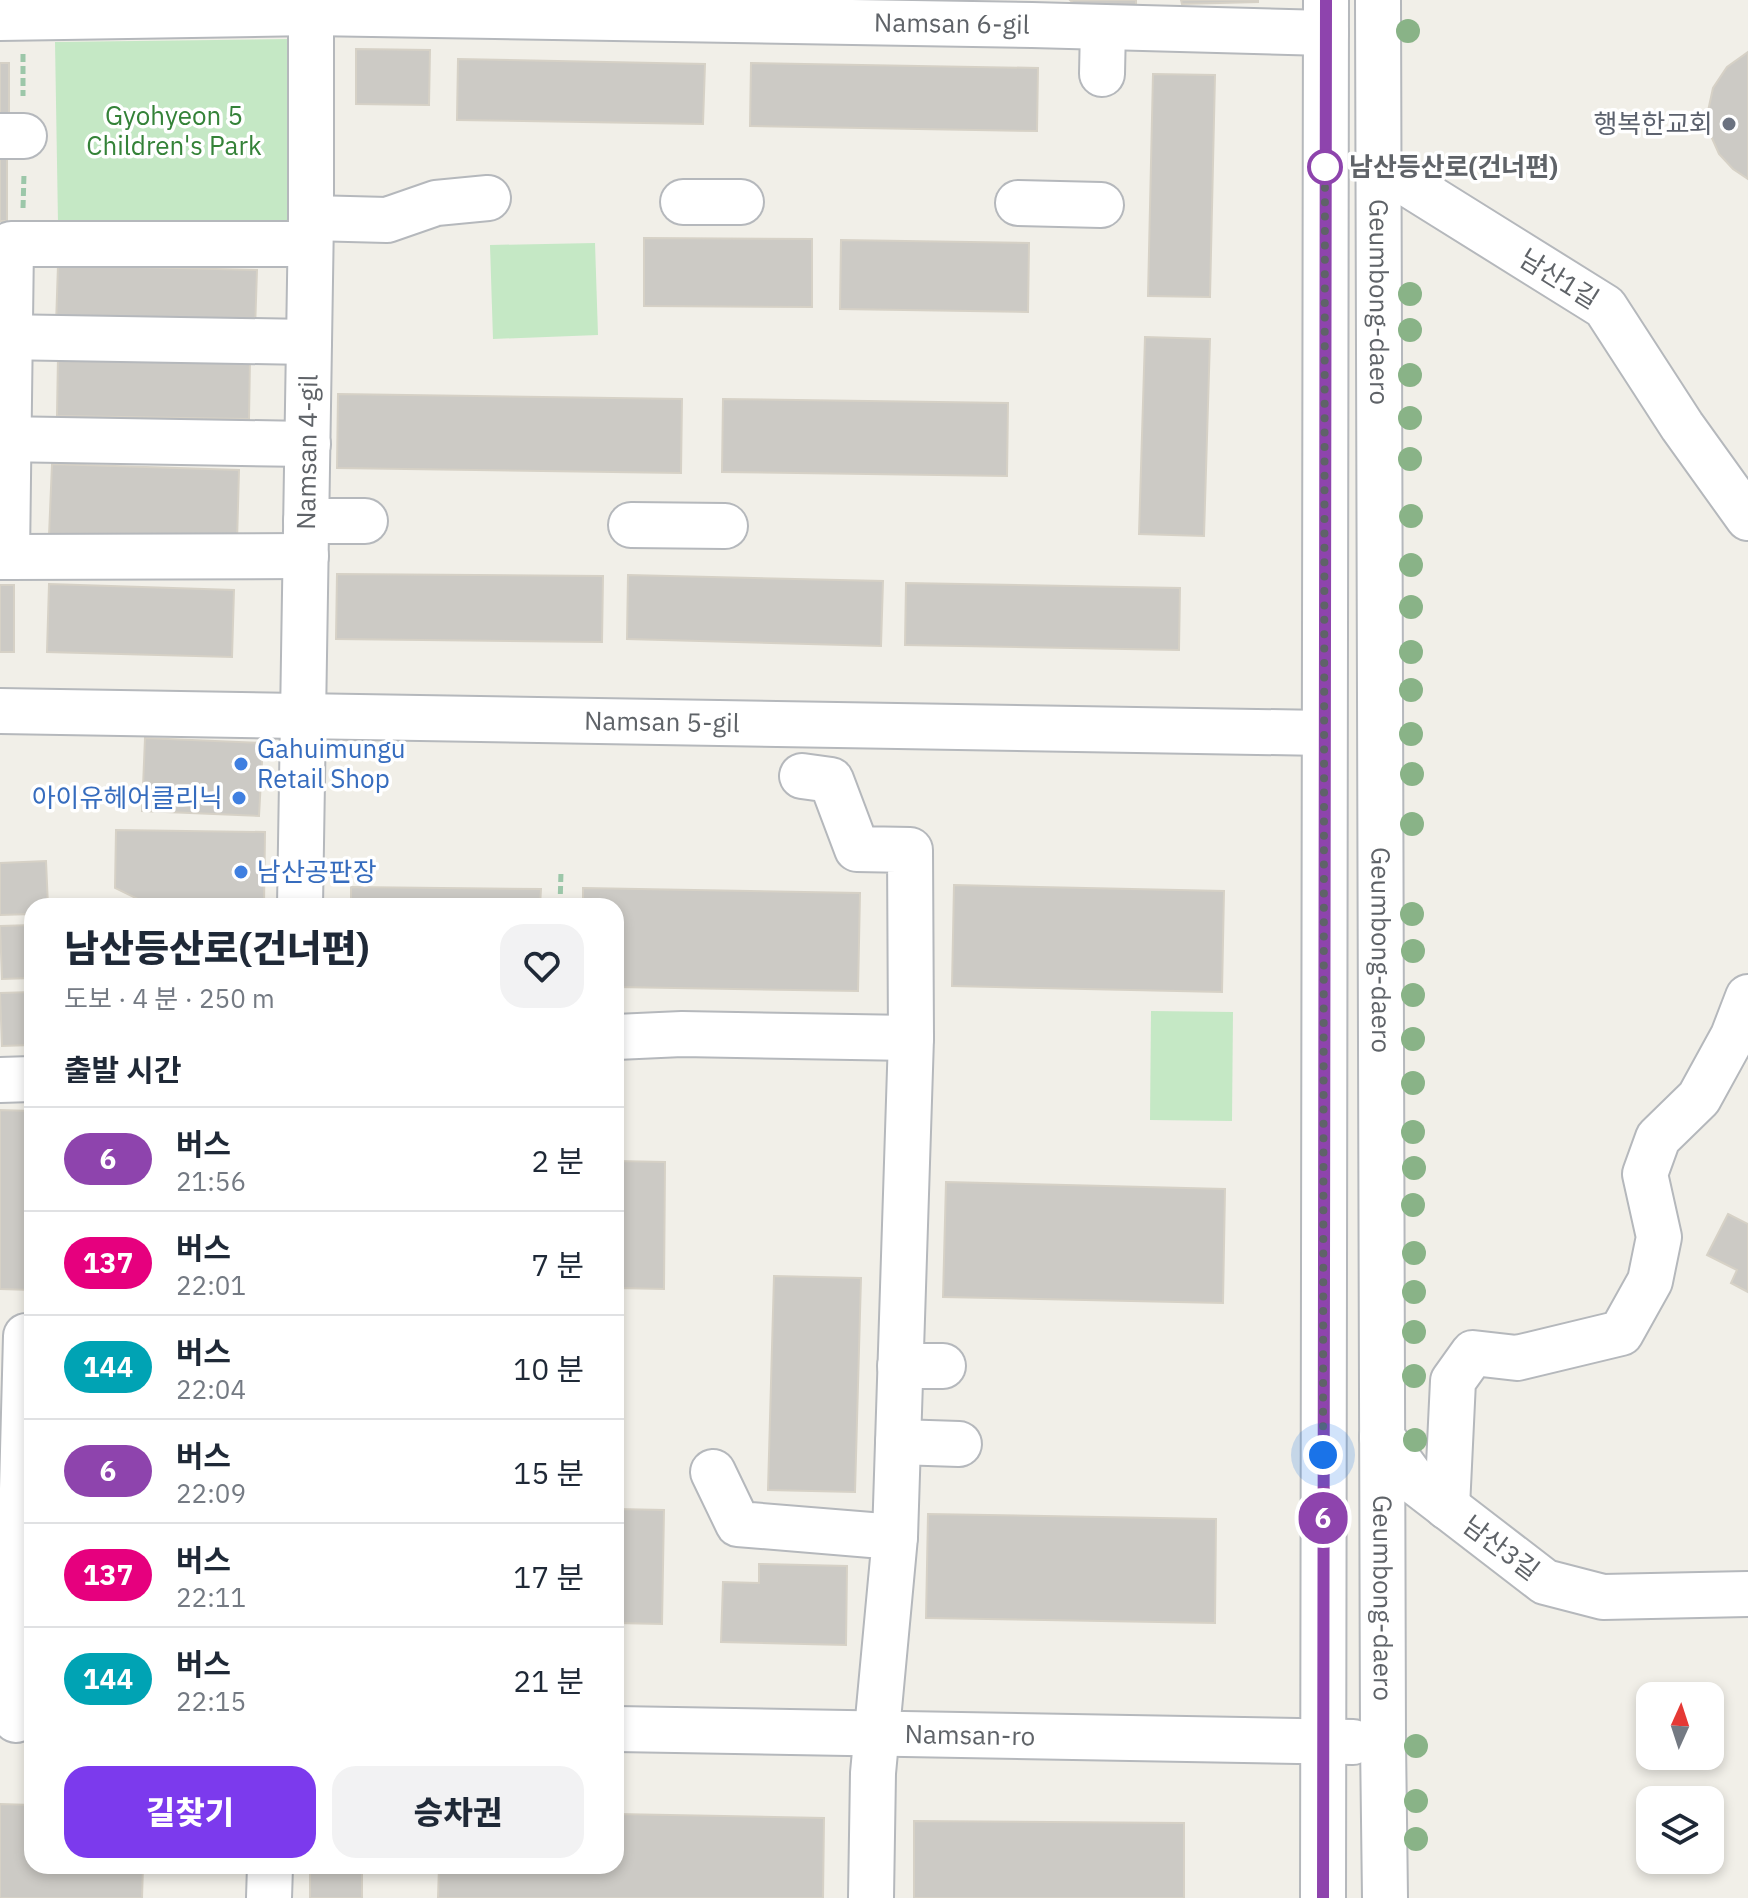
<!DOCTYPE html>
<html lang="ko">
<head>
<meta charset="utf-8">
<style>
	:root { --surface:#fff; --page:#f2f2f3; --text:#1f2937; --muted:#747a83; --line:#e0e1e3; --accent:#7c3aed }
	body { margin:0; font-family:"IBM Plex Sans","Noto Sans KR",sans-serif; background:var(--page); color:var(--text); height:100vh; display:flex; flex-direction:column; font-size:30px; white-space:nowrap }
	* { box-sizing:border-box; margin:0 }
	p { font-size:26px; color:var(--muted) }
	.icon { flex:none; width:44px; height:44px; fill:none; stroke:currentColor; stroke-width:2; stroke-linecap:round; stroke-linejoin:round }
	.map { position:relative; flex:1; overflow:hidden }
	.drawer { position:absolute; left:24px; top:898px; width:600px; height:976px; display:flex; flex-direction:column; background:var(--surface); border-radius:24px; box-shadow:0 4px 12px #0003 }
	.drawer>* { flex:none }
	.badge { padding:0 16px; border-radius:26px; font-size:28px; line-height:52px }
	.needle { width:52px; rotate:3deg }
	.tools { position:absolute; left:1636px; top:1682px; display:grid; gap:16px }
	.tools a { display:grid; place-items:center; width:88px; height:88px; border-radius:16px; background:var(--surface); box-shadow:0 4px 12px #0003; font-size:40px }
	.you { position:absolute; width:40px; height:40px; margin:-20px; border:6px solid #fff; border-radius:50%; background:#1a73e8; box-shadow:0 0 0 12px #1a73e833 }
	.map>.badge { position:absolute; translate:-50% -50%; box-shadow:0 0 0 4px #fff }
	h2 { padding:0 40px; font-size:30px; line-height:72px }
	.round { display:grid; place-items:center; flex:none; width:84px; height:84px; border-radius:24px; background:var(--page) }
	.head { display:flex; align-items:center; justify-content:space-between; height:136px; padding:0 40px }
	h1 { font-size:38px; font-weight:800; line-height:60px }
	.cta { display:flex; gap:16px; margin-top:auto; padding:16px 40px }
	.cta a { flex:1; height:92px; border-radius:24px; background:var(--accent); color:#fff; font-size:32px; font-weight:800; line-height:92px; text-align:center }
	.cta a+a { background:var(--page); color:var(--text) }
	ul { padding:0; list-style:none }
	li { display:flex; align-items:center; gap:24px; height:104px; padding:0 40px; border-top:2px solid var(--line) }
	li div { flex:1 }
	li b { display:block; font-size:30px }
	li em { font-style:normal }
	li .badge { min-width:88px; font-weight:700; text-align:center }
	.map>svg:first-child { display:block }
</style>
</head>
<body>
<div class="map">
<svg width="1748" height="1898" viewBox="0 0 1748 1898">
	<rect width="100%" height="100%" fill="#f1efe8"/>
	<g fill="#c5e8c5">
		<path d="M290,39L292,220L58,223L55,42Z"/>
		<path d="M595,243L598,335L493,339L490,245Z"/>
		<path d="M1151,1011L1233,1012L1232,1121L1150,1120Z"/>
	</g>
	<g fill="#cccac5" stroke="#d6d1c6" stroke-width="2">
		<path d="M1070,0H1136V8H1078Z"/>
		<path d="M1181,0H1258V2L1182,4Z"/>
		<path d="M356,49L430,50L429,105L356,104Z"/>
		<path d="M1748,52V179L1733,169L1719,154L1711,136L1708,111L1713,88L1727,67Z"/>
		<path d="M458,59L705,64L703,124L457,120Z"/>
		<rect x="0" y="63" width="9" height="55"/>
		<path d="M751,63L1038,68L1037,131L750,126Z"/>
		<path d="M1153,74L1215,75L1210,297L1148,296Z"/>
		<rect x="0" y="155" width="7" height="66"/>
		<path d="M644,238L812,239V307L644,306Z"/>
		<path d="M841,240L1029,243L1028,312L840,309Z"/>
		<path d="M58,265L257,270L255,330L56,325Z"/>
		<path d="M1145,337L1210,339L1204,536L1139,534Z"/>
		<path d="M58,356L250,359L249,419L57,416Z"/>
		<path d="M338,394L682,399L681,473L337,468Z"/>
		<path d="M723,399L1008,403L1007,476L722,472Z"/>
		<path d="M52,464L239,470L237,542L49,536Z"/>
		<path d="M337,574L603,576L602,642L336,639Z"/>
		<path d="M628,575L883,581L881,646L627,639Z"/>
		<path d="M906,583L1180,588L1179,650L905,645Z"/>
		<path d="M49,584L234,590L232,657L47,652Z"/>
		<rect x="0" y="585" width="14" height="67"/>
		<path d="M145,738L263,743L259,816L142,811Z"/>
		<path d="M116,830L265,832L264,906H152L115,888Z"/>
		<path d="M46,861L48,906H32V914L0,915V863Z"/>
		<path d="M954,885L1224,891L1222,992L952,986Z"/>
		<path d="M351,887L541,889L540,906H351Z"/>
		<path d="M583,888L860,893L858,991L616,987V906H583Z"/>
		<path d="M32,925V978L2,979L0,926Z"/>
		<path d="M32,992V1045L2,1046L0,993Z"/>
		<path d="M0,1110L32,1111V1290L0,1289Z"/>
		<path d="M616,1161L665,1162L664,1289L616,1288Z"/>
		<path d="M946,1182L1225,1189L1223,1303L943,1297Z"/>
		<path d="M1728,1214L1748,1224V1292L1731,1283L1737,1270L1707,1255Z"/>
		<path d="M774,1276L861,1278L855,1492L768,1490Z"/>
		<path d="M616,1509L664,1510L662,1624L616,1623Z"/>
		<path d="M928,1514L1216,1519L1215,1623L926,1618Z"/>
		<path d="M759,1564L847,1566L846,1645L721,1642L723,1582L759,1583Z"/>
		<path d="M0,1804L32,1805V1866H143L142,1898H0Z"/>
		<path d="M616,1814L824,1818L823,1898H438L439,1866H616Z"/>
		<path d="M914,1821L1184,1823V1898H914Z"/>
		<rect x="310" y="1866" width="52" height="32"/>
	</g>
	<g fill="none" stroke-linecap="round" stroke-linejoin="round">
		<defs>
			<g id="minor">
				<path id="s1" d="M1378,0L1383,1742L1385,1898"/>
				<path id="s2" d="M0,18L311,13L1032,25L1326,33"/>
				<path d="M1102,74L1103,27"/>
				<path d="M0,136H24"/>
				<path d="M1379,166L1605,307L1682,426L1748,518"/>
				<path d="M683,202H741"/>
				<path d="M1018,203L1101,205"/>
				<path d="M311,218L387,220L436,203L488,198"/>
				<path d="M0,337L309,342"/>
				<path d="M0,439L308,444"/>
				<path d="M306,521H365"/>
				<path d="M631,525L725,526"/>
				<path d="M0,557H7L11,244H310"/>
				<path d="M7,557L306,556"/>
				<path id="s3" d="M0,711L1324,733"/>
				<path d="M802,776L831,780L857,849L910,850L911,1038L895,1537"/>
				<path id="s4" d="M300,906L311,218V0"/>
				<path d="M616,1037L682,1034L911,1038"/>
				<path d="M0,1080L32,1079"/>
				<path d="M900,1366H943"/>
				<path d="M1382,1437L1415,1482L1545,1582L1603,1597L1748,1594"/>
				<path d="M898,1442L959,1444"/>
				<path d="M713,1472L738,1524L895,1537L873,1773L871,1898"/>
				<path d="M1447,1507L1453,1381L1473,1353L1517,1358L1621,1333L1650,1281L1659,1237L1645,1174L1658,1138L1699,1098L1733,1036L1748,997"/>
				<path d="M16,1720L26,1336"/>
				<path id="s5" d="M616,1729L1353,1742"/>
				<path d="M269,1898L270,1866"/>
				<path d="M1323,1898L1326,0"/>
			</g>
		</defs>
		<use href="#minor" stroke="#b5b8bc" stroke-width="48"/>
		<g stroke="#9cc7a9" stroke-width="5" stroke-dasharray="8 4" stroke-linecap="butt">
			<path d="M23,54V96"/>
			<path d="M23,208L24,174"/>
			<path d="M560,906L561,872"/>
		</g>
		<use href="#minor" stroke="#fff" stroke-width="44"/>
	</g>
	<g fill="#89b387">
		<circle cx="1408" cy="31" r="12"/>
		<circle cx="1410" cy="294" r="12"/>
		<circle cx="1410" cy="330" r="12"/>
		<circle cx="1410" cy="375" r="12"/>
		<circle cx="1410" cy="418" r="12"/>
		<circle cx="1410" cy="459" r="12"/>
		<circle cx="1411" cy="516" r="12"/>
		<circle cx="1411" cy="565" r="12"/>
		<circle cx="1411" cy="607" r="12"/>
		<circle cx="1411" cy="652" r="12"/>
		<circle cx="1411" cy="690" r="12"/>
		<circle cx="1411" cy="734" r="12"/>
		<circle cx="1412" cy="774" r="12"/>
		<circle cx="1412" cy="824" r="12"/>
		<circle cx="1412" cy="914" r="12"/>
		<circle cx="1413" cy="951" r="12"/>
		<circle cx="1413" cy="995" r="12"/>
		<circle cx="1413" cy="1039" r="12"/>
		<circle cx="1413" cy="1083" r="12"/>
		<circle cx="1413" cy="1132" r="12"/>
		<circle cx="1414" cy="1168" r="12"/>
		<circle cx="1413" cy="1205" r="12"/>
		<circle cx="1414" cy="1253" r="12"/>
		<circle cx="1414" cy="1292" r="12"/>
		<circle cx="1414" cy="1332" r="12"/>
		<circle cx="1414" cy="1376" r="12"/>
		<circle cx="1415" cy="1440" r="12"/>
		<circle cx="1416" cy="1746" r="12"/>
		<circle cx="1416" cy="1801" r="12"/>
		<circle cx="1416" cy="1839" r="12"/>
	</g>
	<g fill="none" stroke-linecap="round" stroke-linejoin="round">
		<defs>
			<path id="line" d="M1323,1898L1326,0"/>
		</defs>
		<use href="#line" stroke="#fff" stroke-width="18"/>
		<use href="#line" stroke="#8e44ad" stroke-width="12"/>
		<path stroke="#5f6368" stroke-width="8" stroke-dasharray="0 14.4" d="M1323,1455L1325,153V167"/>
	</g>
	<circle fill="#6b7280" stroke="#fff" stroke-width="3" cx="1729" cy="124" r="8"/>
	<circle fill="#fff" stroke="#8e44ad" stroke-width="4" cx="1325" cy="167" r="16"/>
	<g fill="#3f7fe0" stroke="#fff" stroke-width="3">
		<circle cx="241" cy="764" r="8"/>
		<circle cx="239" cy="798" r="8"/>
		<circle cx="241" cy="872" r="8"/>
	</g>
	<g text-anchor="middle" stroke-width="7" stroke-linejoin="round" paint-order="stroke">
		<g font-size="26" fill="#5f6368" stroke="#fff">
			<text dy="9" stroke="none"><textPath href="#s2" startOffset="952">Namsan 6-gil</textPath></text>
			<text transform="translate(1559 279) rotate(32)" y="9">남산1길</text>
			<text dy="9" stroke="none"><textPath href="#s1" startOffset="302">Geumbong-daero</textPath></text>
			<text dy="9" stroke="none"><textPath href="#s4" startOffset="454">Namsan 4-gil</textPath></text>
			<text dy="9" stroke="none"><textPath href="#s3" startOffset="662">Namsan 5-gil</textPath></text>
			<text dy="9" stroke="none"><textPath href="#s1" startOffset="950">Geumbong-daero</textPath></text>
			<text transform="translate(1501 1548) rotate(37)" y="9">남산3길</text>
			<text dy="9" stroke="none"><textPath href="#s1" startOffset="1598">Geumbong-daero</textPath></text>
			<text dy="9" stroke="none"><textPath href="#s5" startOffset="354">Namsan-ro</textPath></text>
		</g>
		<g font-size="26" fill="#348238" stroke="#fff">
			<text x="174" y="125">Gyohyeon 5<tspan x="174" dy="30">Children's Park</tspan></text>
		</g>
		<g font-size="26" fill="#5b616d" stroke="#fff" text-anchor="end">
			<text x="1713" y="133">행복한교회</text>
		</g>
		<g font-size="26" font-weight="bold" fill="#5f6368" stroke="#fff" text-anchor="start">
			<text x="1349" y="176">남산등산로(건너편)</text>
		</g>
		<g font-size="26" fill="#366cbe" stroke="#fff" text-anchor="start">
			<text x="257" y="758">Gahuimungu<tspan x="257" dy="30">Retail Shop</tspan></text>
			<text x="223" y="807" text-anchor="end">아이유헤어클리닉</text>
			<text x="257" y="881">남산공판장</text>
		</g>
	</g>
</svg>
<div class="tools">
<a><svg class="needle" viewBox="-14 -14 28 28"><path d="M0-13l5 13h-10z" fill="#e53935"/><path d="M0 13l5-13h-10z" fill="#747a83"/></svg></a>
<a><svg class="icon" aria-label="layers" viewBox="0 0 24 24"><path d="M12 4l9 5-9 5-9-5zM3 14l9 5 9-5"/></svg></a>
</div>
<div class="you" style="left:1323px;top:1455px"></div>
<b class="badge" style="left:1323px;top:1518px;background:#8e44ad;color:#fff">6</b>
<section class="drawer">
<div class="head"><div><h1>남산등산로(건너편)</h1><p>도보 · 4 분 · 250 m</p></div><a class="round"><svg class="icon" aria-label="heart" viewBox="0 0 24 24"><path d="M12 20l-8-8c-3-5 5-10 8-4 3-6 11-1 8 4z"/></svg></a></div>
<h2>출발 시간</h2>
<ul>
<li><span class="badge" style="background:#8e44ad;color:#fff">6</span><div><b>버스</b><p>21:56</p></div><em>2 분</em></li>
<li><span class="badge" style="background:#e6007e;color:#fff">137</span><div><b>버스</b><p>22:01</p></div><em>7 분</em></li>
<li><span class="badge" style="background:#00a3b4;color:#fff">144</span><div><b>버스</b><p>22:04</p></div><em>10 분</em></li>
<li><span class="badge" style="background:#8e44ad;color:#fff">6</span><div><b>버스</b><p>22:09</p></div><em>15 분</em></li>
<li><span class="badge" style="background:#e6007e;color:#fff">137</span><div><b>버스</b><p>22:11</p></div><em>17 분</em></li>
<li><span class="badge" style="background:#00a3b4;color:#fff">144</span><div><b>버스</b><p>22:15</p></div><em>21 분</em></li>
</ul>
<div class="cta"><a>길찾기</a><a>승차권</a></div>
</section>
</div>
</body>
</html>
